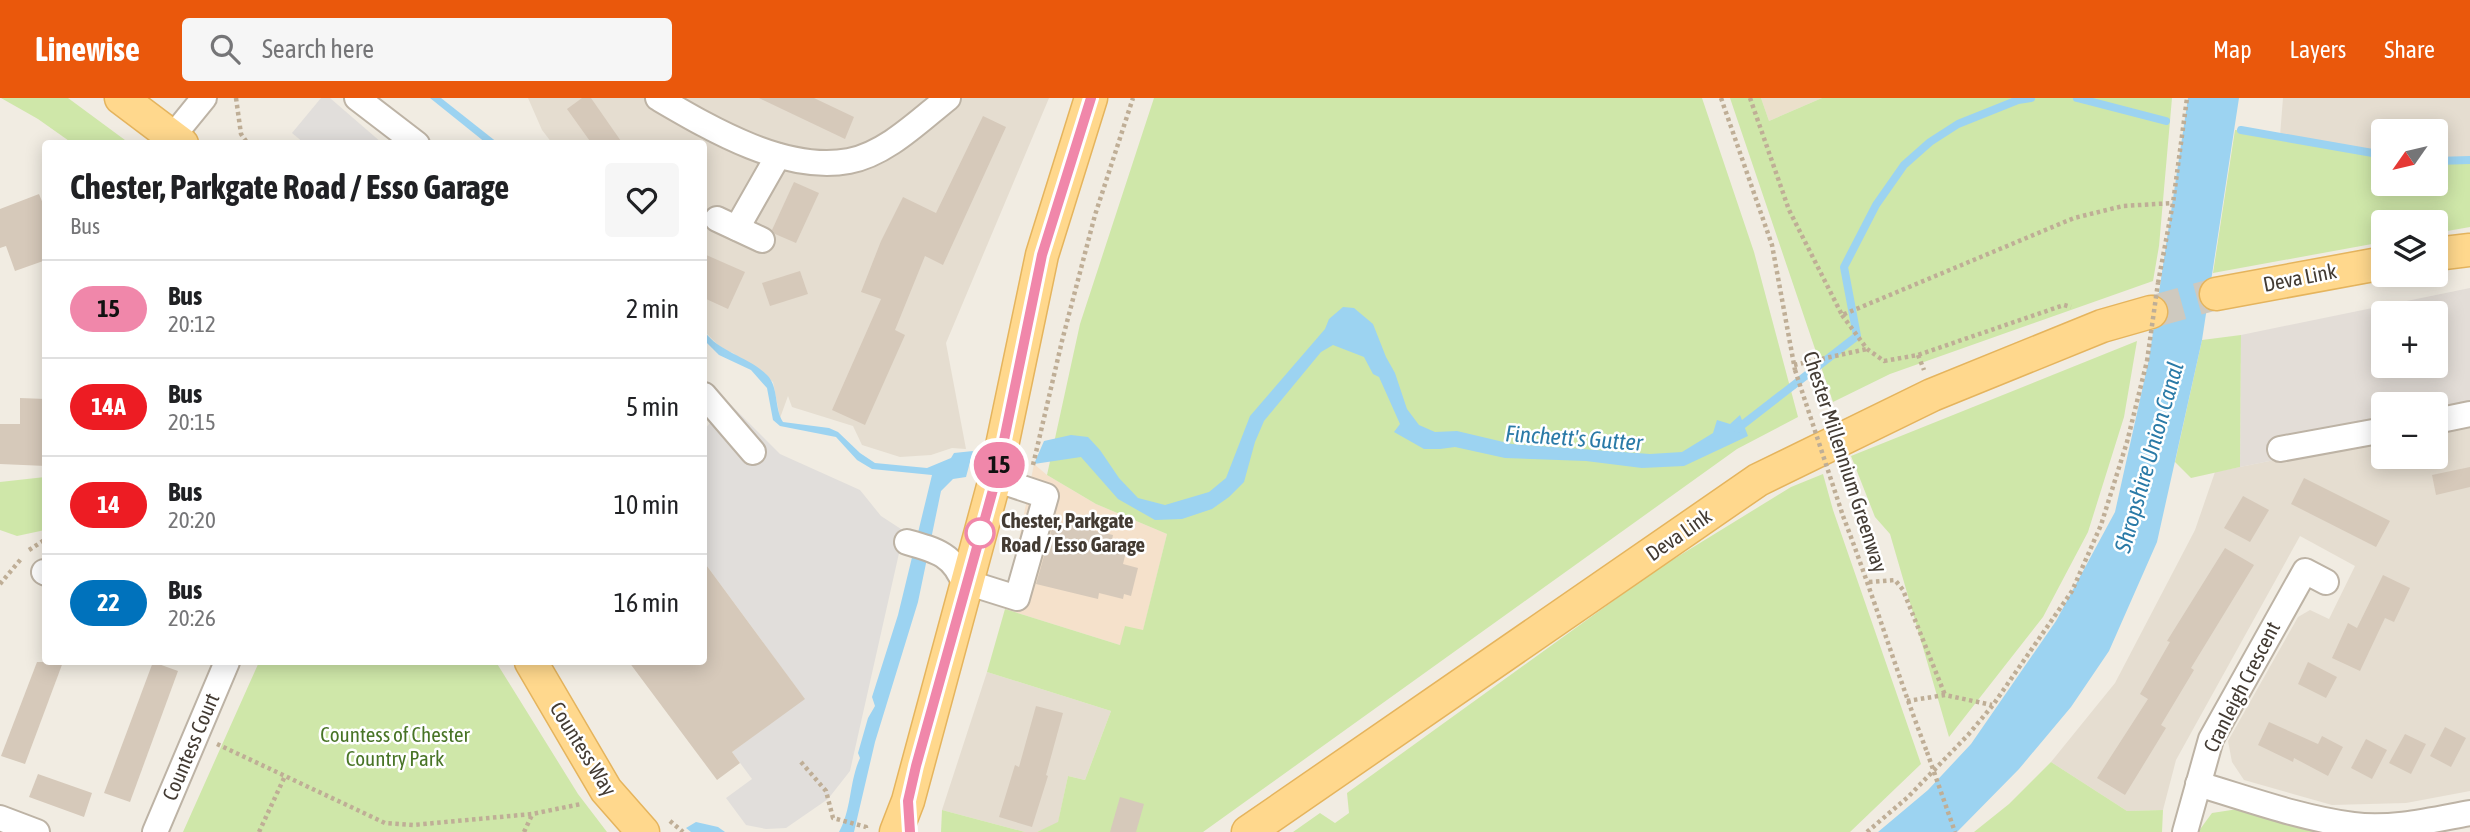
<!DOCTYPE html>
<html lang="en">
<head>
<meta charset="utf-8">
<style>
	:root { --surface:#fff; --page:#f6f6f6; --text:#202124; --muted:#757577; --line:#e0e0e0; --accent:#ea580c }
	body { margin:0; font-family:"Asap Condensed",sans-serif; background:var(--page); color:var(--text); height:100vh; display:flex; flex-direction:column; font-size:26px; white-space:nowrap }
	* { box-sizing:border-box; margin:0 }
	p { font-size:23px; color:var(--muted) }
	.icon { flex:none; width:38px; height:38px; fill:none; stroke:currentColor; stroke-width:2; stroke-linecap:round; stroke-linejoin:round }
	.map { position:relative; flex:1; overflow:hidden }
	.panel { position:absolute; left:42px; top:42px; width:665px; height:525px; display:flex; flex-direction:column; background:var(--surface); border-radius:7px; box-shadow:0 4px 18px #0003 }
	.panel>* { flex:none }
	.badge { padding:0 14px; border-radius:23px; font-size:24px; line-height:46px }
	.needle { width:46px; rotate:236deg }
	.tools { position:absolute; left:2371px; top:21px; display:grid; gap:14px }
	.tools a { display:grid; place-items:center; width:77px; height:77px; border-radius:7px; background:var(--surface); box-shadow:0 4px 18px #0003; font-size:35px }
	.map>.badge { position:absolute; translate:-50% -50%; box-shadow:0 0 0 4px #fff }
	.round { display:grid; place-items:center; flex:none; width:74px; height:74px; border-radius:7px; background:var(--page) }
	.headline { display:flex; align-items:center; justify-content:space-between; height:119px; padding:0 28px }
	h1 { font-size:33px; font-weight:700; line-height:52px }
	ul { padding:0; list-style:none }
	li { display:flex; align-items:center; gap:21px; height:98px; padding:0 28px; border-top:2px solid var(--line) }
	li div { flex:1 }
	li b { display:block; font-size:26px }
	li em { font-style:normal }
	li .badge { min-width:77px; font-weight:700; text-align:center }
	header { display:flex; align-items:center; gap:42px; box-sizing:border-box; height:98px; padding:0 35px; background:var(--accent); color:#fff }
	header strong { font-size:33px }
	nav { display:flex; gap:38px; margin-inline-start:auto; font-size:24px }
	.search { width:490px; height:63px; background:var(--page); display:flex; align-items:center; gap:18px; box-sizing:border-box; padding:0 24px; border-radius:7px; color:var(--muted); font-size:26px }
	.map>svg:first-child { display:block }
</style>
</head>
<body>
<header>
<strong>Linewise</strong>
<div class="search"><svg class="icon" aria-label="search" viewBox="0 0 24 24"><circle cx="10" cy="10" r="6"/><path d="M15 15l6 6"/></svg>Search here</div>
<nav><a>Map</a><a>Layers</a><a>Share</a></nav>
</header>
<div class="map">
<svg width="2470" height="734" viewBox="0 0 2470 734">
	<rect width="100%" height="100%" fill="#f1ece2"/>
	<g fill="#e5ddd0">
		<path d="M528,0H1049L946,245L966,351L952,350L931,357L900,359L862,347L853,328L792,309L788,298L780,320L773,284L733,255L722,251L704,233V46L552,45L542,32Z"/>
		<path d="M2283,0H2470V62L2436,63V33H2384L2383,57L2360,55L2280,38Z"/>
		<path d="M2470,323V693L2406,705L2332,707L2244,682L2232,664L2228,643L2298,519L2310,512L2329,521L2355,468L2300,438L2176,662L2163,712L2127,713L2051,664L2115,585L2195,432L2215,374L2383,340L2384,359H2436V330Z"/>
		<path d="M987,574L1111,613L1085,682L1068,678L1058,725L1037,734H1025L942,712Z"/>
	</g>
	<path fill="#f5e1cb" d="M1034,366L1047,377L1096,406L1167,436L1143,533L1120,547L1005,511Z"/>
	<path fill="#e3ddd7" fill-rule="evenodd" d="M2470,190V323L2436,330V306H2384L2383,340L2240,369L2241,237ZM2384,215H2436V268H2384Z"/>
	<path fill="#ebe0cb" d="M1761,0H1822L1769,23Z"/>
	<g fill="#cfe7a9">
		<path d="M1,0H68L129,45H72L38,21Z"/>
		<path d="M1154,0H1702L1754,154L1798,319L1737,351L1203,734H1037L1058,724L1068,678L1085,682L1111,613L987,574L1005,511L1120,547L1125,528L1143,532L1167,436L1096,406L1047,377L1080,226Z"/>
		<path d="M1730,0H1761L1769,23L1822,0H2172L2159,148L2153,183L1890,276L1833,304Z"/>
		<path d="M2235,32C2285,35 2334,52 2383,57L2384,86H2436V63L2470,62V129L2436,135V124H2384L2383,144L2213,175Z"/>
		<path d="M2241,237L2240,369L2191,380L2175,364L2202,242Z"/>
		<path d="M2137,243L2124,319L2088,434L2043,519L1949,639L1890,436L1875,419L1851,358Z"/>
		<path d="M1823,376L1833,412L1921,666L1850,734H1293L1320,715L1335,725L1349,715L1347,695L1656,472L1791,389Z"/>
		<path d="M45,379V432L17,438L0,432V384Z"/>
		<path d="M259,564H496L578,696L607,734H183Z"/>
		<path d="M2051,664L2127,713L2163,712L2162,734H1974L2009,706Z"/>
		<path d="M2238,711L2321,734H2198L2212,715Z"/>
		<path d="M942,712L1025,734H941Z"/>
	</g>
	<g fill="#e1dedb">
		<path d="M321,0H330L382,45H304L292,35Z"/>
		<path d="M728,304L780,356L860,392L881,418L904,433L850,673L828,701L786,730L766,731L746,727L726,700L752,681L732,654L804,600L704,464V332Z"/>
	</g>
	<g fill="#9cd3f1">
		<path d="M430,0H441L498,45H486Z"/>
		<path d="M2188,0H2239L2202,242L2157,444L2109,553L2071,609L2019,671L1957,734H1878L1928,692L1971,646L2056,523L2115,414L2149,261Z"/>
		<path d="M1343,209L1354,210L1373,226L1386,259L1395,275L1407,311L1419,327L1435,334L1457,333L1512,346L1650,356L1682,354L1713,335L1717,322L1730,326L1740,317L1748,338L1684,368L1642,370L1586,363L1505,360L1455,349L1440,351H1424L1394,334L1400,326L1379,279L1373,276L1364,259L1333,247L1321,254L1264,323L1255,344L1244,384L1229,399L1212,411L1182,421L1155,422L1118,401L1081,359L1034,366L1044,343L1071,337L1088,339L1100,352L1119,380L1138,400L1165,407L1209,394L1226,380L1250,318L1325,231L1329,221Z"/>
		<path d="M704,233C720,255 748,258 767,277C779,289 774,310 783,324L829,330L838,334L860,355L875,365L927,370L951,360L954,355L973,353L966,379L953,381L941,393L918,504L875,644L854,734H839C852,711 849,684 860,660L858,655L868,620L875,608L872,599L898,517L932,377L872,371L857,362L836,339L780,328L773,322L767,290L751,272L719,257L704,242Z"/>
		<path d="M696,724L718,729L725,734H691L686,730Z"/>
	</g>
	<g fill="none" stroke-linecap="round" stroke-linejoin="round">
		<g stroke="#9cd3f1" stroke-width="8">
			<path d="M2077,0L2166,23"/>
			<path d="M2241,32L2384,57"/>
			<path d="M2436,63L2470,62"/>
			<path d="M1737,331L1857,238L1844,169L1876,107L1904,67L1930,44L1958,26L2018,2L2031,0"/>
		</g>
	</g>
	<g fill="#d6c9ba">
		<path d="M582,0H591L623,46H592L567,11Z"/>
		<path d="M759,0H814L854,19L845,41Z"/>
		<path d="M983,18L1006,29L943,167L925,158L895,232L905,237L865,327L832,312L881,201L861,194L881,143L903,99L936,115Z"/>
		<path d="M794,84L819,95L796,145L775,136L772,132Z"/>
		<path d="M39,96L46,113V162L15,173L6,148L0,150V111Z"/>
		<path d="M704,156L745,174L728,211L704,200Z"/>
		<path d="M800,173L808,196L770,208L762,185Z"/>
		<path d="M20,300L46,301V368L0,366V326H20Z"/>
		<path d="M2470,369V389L2436,397L2432,377Z"/>
		<path d="M2304,380L2390,423L2376,449L2291,406Z"/>
		<path d="M2243,398L2269,412L2250,444L2224,430Z"/>
		<path d="M1054,423L1113,437L1112,442L1128,446L1123,466L1138,470L1131,498L1124,496L1123,501L1099,495L1098,501L1036,486Z"/>
		<path d="M2225,450L2254,467L2191,570L2194,572L2161,627L2166,630L2125,697L2097,680L2148,601L2140,596L2170,544L2167,543Z"/>
		<path d="M704,464L805,601L732,654L740,665L717,682L629,564H704Z"/>
		<path d="M2383,477L2410,490L2394,524L2385,520L2360,573L2332,560L2348,525L2357,530Z"/>
		<path d="M37,564H63L25,666L1,658Z"/>
		<path d="M153,564L178,573L130,704L104,695Z"/>
		<path d="M2308,564L2337,579L2326,600L2298,586Z"/>
		<path d="M1036,608L1063,615L1046,677L1048,678L1032,729L999,719L1015,667L1019,669Z"/>
		<path d="M2269,624L2318,646L2322,638L2343,649L2328,678L2294,660L2293,664L2258,647Z"/>
		<path d="M2445,629L2466,640L2451,669L2430,658Z"/>
		<path d="M2405,636L2426,646L2411,676L2389,665Z"/>
		<path d="M2366,641L2387,652L2372,681L2351,670Z"/>
		<path d="M38,676L92,695L84,719L29,699Z"/>
		<path d="M1120,699L1144,706L1136,734H1110Z"/>
	</g>
	<g fill="none" stroke-linecap="round" stroke-linejoin="round">
		<path stroke="#cec9bf" stroke-width="32" stroke-dasharray="32 16" stroke-linecap="butt" d="M2151,214L2216,196"/>
		<defs>
			<g id="minor">
				<path d="M357,0L417,46"/>
				<path d="M658,0C711,31 785,75 849,63C886,56 919,23 948,0"/>
				<path d="M173,38L204,0"/>
				<path d="M717,121L762,142"/>
				<path d="M737,130L778,58"/>
				<path d="M704,297L753,354"/>
				<path d="M2436,323L2470,316"/>
				<path d="M2280,351L2384,332"/>
				<path d="M907,444C936,452 955,457 965,488"/>
				<path d="M44,474L46,475"/>
				<path d="M966,484L1017,500L1046,398L995,381"/>
				<path d="M2198,686C2249,701 2300,720 2353,727C2392,732 2432,722 2470,715"/>
				<path d="M0,720L37,734"/>
				<path d="M155,734L227,564"/>
				<path d="M2185,734L2211,641L2305,473L2326,484"/>
			</g>
			<g id="major">
				<path d="M121,0L182,46"/>
				<path d="M2436,156L2470,152"/>
				<path d="M2216,196L2384,165"/>
				<path d="M531,564L606,692L643,734"/>
				<path d="M896,734L908,703L995,381L1042,157L1091,0"/>
				<path d="M1248,734L1758,382L1932,297L2102,228L2151,214"/>
			</g>
		</defs>
		<use href="#minor" stroke="#bdb3a5" stroke-width="28"/>
		<use href="#major" stroke="#e5b45d" stroke-width="35"/>
		<g stroke="#bfae96" stroke-width="4.5" stroke-dasharray="3.5 3.5" stroke-linecap="butt">
			<path d="M236,0L241,36L248,46"/>
			<path d="M1721,0L1772,147L1795,272"/>
			<path d="M1750,0L1789,112L1842,217L2074,120L2123,108L2173,105"/>
			<path d="M2158,185L2173,105L2187,0"/>
			<path d="M1842,217L1867,251L1884,263L1918,257L2064,207L2071,209"/>
			<path d="M1918,257L1924,272"/>
			<path d="M1794,267L1867,251"/>
			<path d="M1033,367L1062,243L1095,117L1133,0"/>
			<path d="M1843,418C1873,496 1897,576 1927,654"/>
			<path d="M29,452L46,441"/>
			<path d="M1869,484L1895,482L1903,492L1945,597"/>
			<path d="M0,486L21,461"/>
			<path d="M1907,603L1945,597L1992,607"/>
			<path d="M217,646L385,725L413,727L532,716L581,706"/>
			<path d="M801,664L826,693L833,720L866,729V733"/>
			<path d="M670,723L683,734"/>
			<path d="M259,734L285,678"/>
			<path d="M524,734L532,717"/>
			<path d="M1867,734L1908,699L1968,637L1993,607L2072,493L2101,427L2127,344L2147,263"/>
		</g>
		<use href="#minor" stroke="#fff" stroke-width="24"/>
		<use href="#major" stroke="#ffd88d" stroke-width="32"/>
		<g stroke="#bfae96" stroke-width="4.5" stroke-dasharray="3.5 3.5" stroke-linecap="butt">
			<path d="M2147,263L2158,185"/>
			<path d="M1795,272L1843,418"/>
			<path d="M1927,654L1955,734"/>
		</g>
	</g>
	<g fill="none" stroke-linecap="round" stroke-linejoin="round">
		<defs>
			<path id="line" d="M910,734L908,703L916,668L996,381L1042,157L1091,0"/>
		</defs>
		<use href="#line" stroke="#fff" stroke-width="16"/>
		<use href="#line" stroke="#f087aa" stroke-width="10"/>
	</g>
	<circle fill="#fff" stroke="#f087aa" stroke-width="3.5" cx="980" cy="435" r="14"/>
	<g text-anchor="middle" stroke-width="5" stroke-linejoin="round" paint-order="stroke">
		<g font-size="21" fill="#433b33" stroke="#fff">
			<text transform="translate(2300 180) rotate(-11)" y="7">Deva Link</text>
			<text transform="translate(1845 364) rotate(72)" y="7">Chester Millennium Greenway</text>
			<text transform="translate(1679 437) rotate(-35)" y="7">Deva Link</text>
			<text transform="translate(2242 589) rotate(-63)" y="7">Cranleigh Crescent</text>
			<text transform="translate(191 649) rotate(-67)" y="7">Countess Court</text>
			<text transform="translate(583 651) rotate(58)" y="7">Countess Way</text>
		</g>
		<g font-size="21" font-weight="bold" fill="#433b33" stroke="#fff" text-anchor="start">
			<text x="1001" y="430">Chester, Parkgate<tspan x="1001" dy="24">Road / Esso Garage</tspan></text>
		</g>
		<g font-size="21" fill="#487426" stroke="#fff">
			<text x="395" y="644">Countess of Chester<tspan x="395" dy="24">Country Park</tspan></text>
		</g>
		<g font-size="23" font-style="italic" fill="#2a7aa7" stroke="#fff">
			<text transform="translate(1574 340) rotate(4)" y="8">Finchett's Gutter</text>
			<text transform="translate(2149 359) rotate(-74)" y="8">Shropshire Union Canal</text>
		</g>
	</g>
</svg>
<div class="tools">
<a><svg class="needle" viewBox="-14 -14 28 28"><path d="M0-13l5 13h-10z" fill="#e53935"/><path d="M0 13l5-13h-10z" fill="#757577"/></svg></a>
<a><svg class="icon" aria-label="layers" viewBox="0 0 24 24"><path d="M12 4l9 5-9 5-9-5zM3 14l9 5 9-5"/></svg></a>
<a>+</a>
<a>−</a>
</div>
<b class="badge" style="left:999px;top:367px;background:#f087aa;color:#111">15</b>
<section class="panel">
<div class="headline"><div><h1>Chester, Parkgate Road / Esso Garage</h1><p>Bus</p></div><a class="round"><svg class="icon" aria-label="heart" viewBox="0 0 24 24"><path d="M12 20l-8-8c-3-5 5-10 8-4 3-6 11-1 8 4z"/></svg></a></div>
<ul>
<li><span class="badge" style="background:#f087aa;color:#111">15</span><div><b>Bus</b><p>20:12</p></div><em>2 min</em></li>
<li><span class="badge" style="background:#ed1c23;color:#fff">14A</span><div><b>Bus</b><p>20:15</p></div><em>5 min</em></li>
<li><span class="badge" style="background:#ed1c23;color:#fff">14</span><div><b>Bus</b><p>20:20</p></div><em>10 min</em></li>
<li><span class="badge" style="background:#0072bc;color:#fff">22</span><div><b>Bus</b><p>20:26</p></div><em>16 min</em></li>
</ul>
</section>
</div>
</body>
</html>
